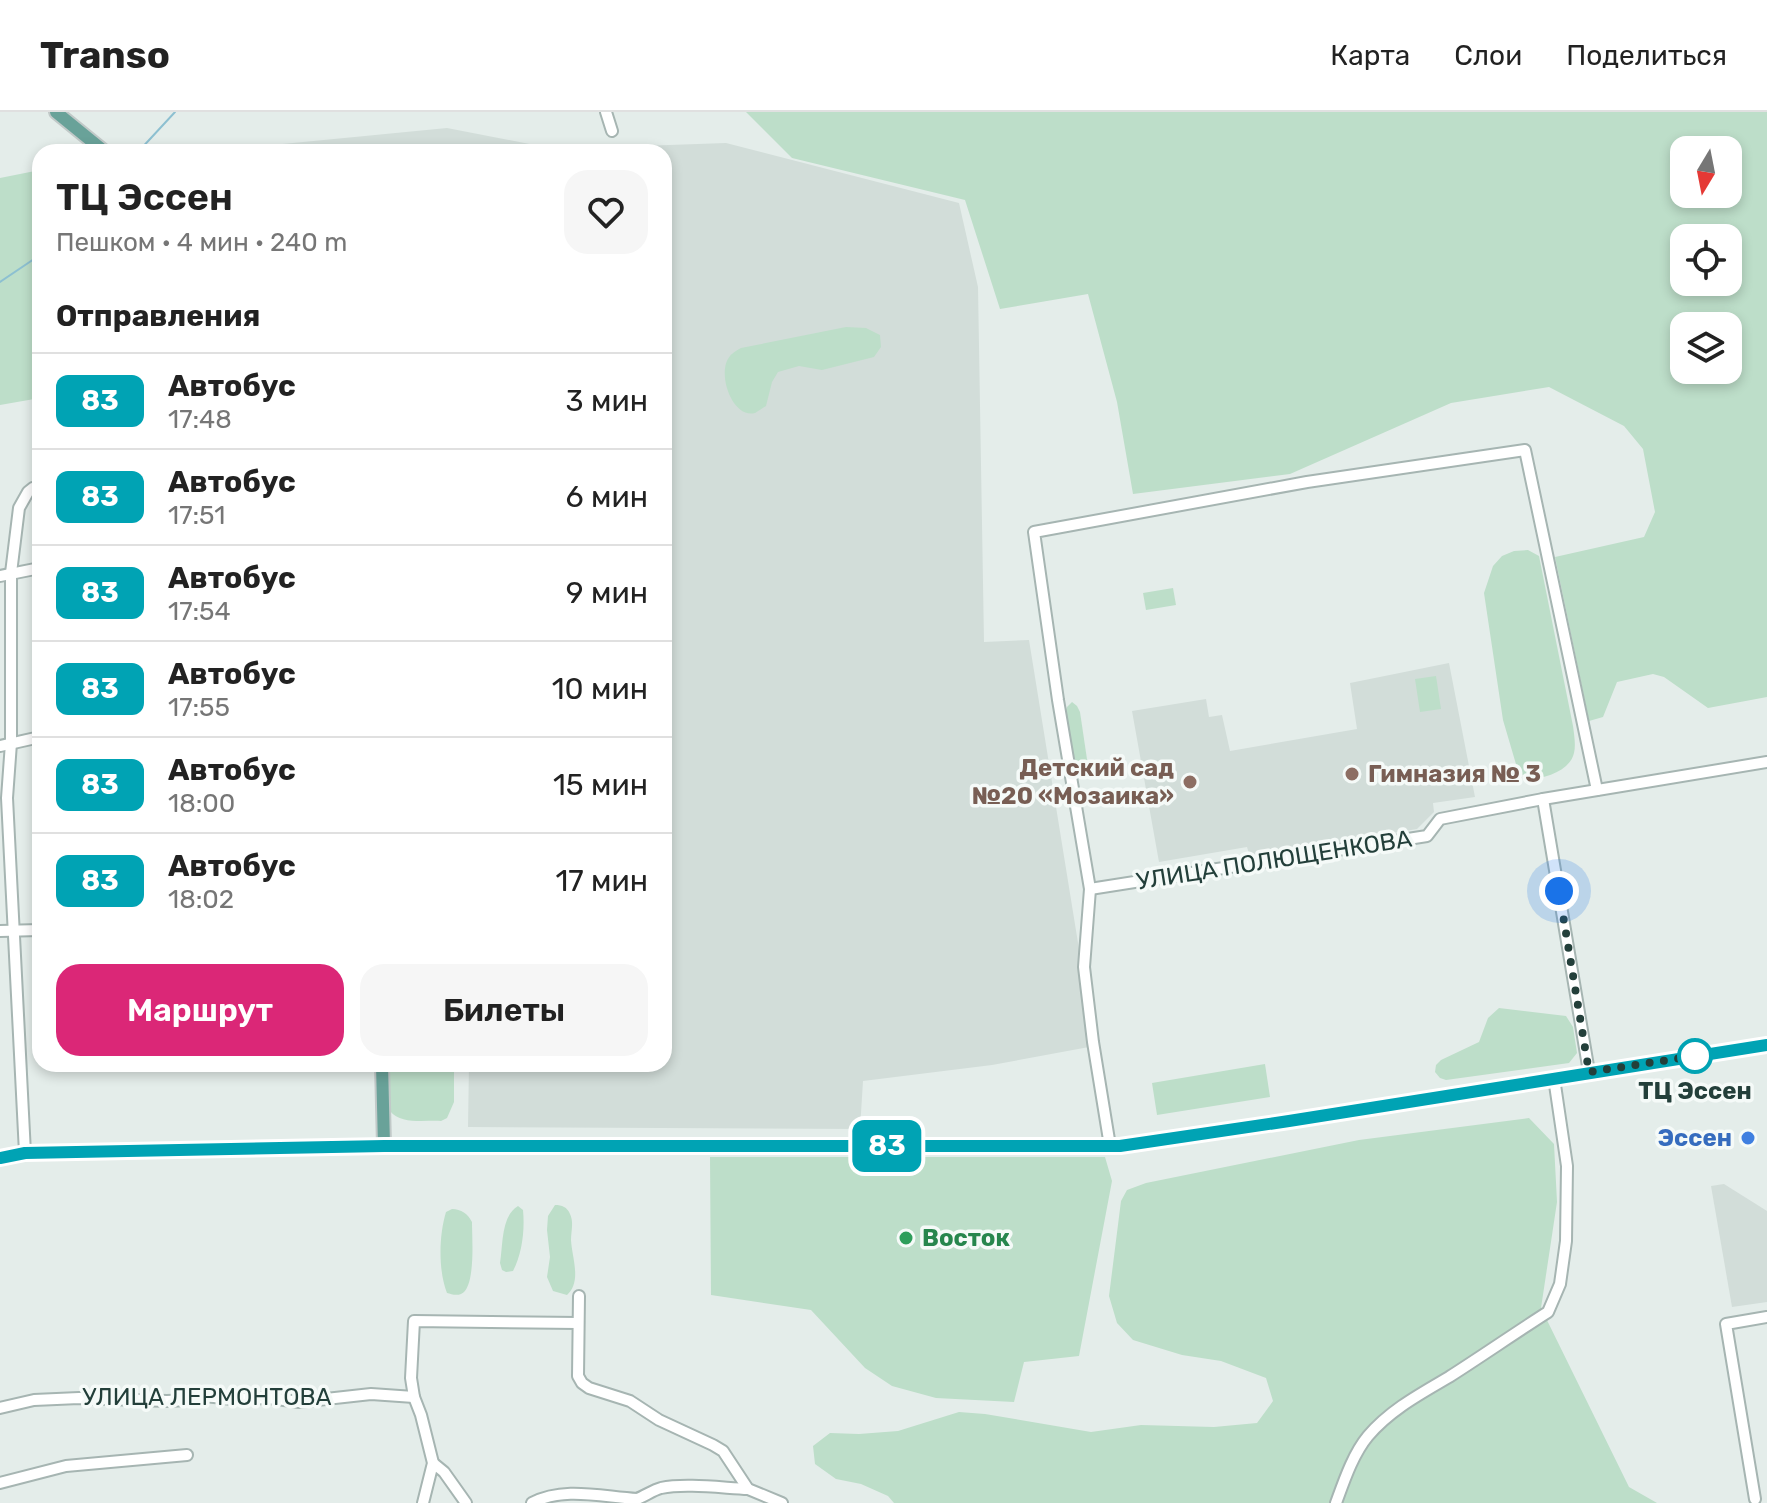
<!DOCTYPE html>
<html lang="ru">
<head>
<meta charset="utf-8">
<style>
	:root { --surface:#fff; --page:#f6f6f6; --text:#222; --muted:#767676; --line:#e0e0e0; --accent:#db2777 }
	body { margin:0; font-family:Rubik,sans-serif; background:var(--page); color:var(--text); height:100vh; display:flex; flex-direction:column; font-size:30px; white-space:nowrap }
	* { box-sizing:border-box; margin:0 }
	p { font-size:26px; color:var(--muted) }
	.icon { flex:none; width:44px; height:44px; fill:none; stroke:currentColor; stroke-width:2; stroke-linecap:round; stroke-linejoin:round }
	.map { position:relative; flex:1; overflow:hidden }
	.details { position:absolute; left:32px; top:32px; width:640px; height:928px; display:flex; flex-direction:column; background:var(--surface); border-radius:24px; box-shadow:0 4px 12px #0003 }
	.details>* { flex:none }
	.badge { padding:0 16px; border-radius:12px; font-size:28px; line-height:52px }
	.needle { width:52px; rotate:190deg }
	.fabs { position:absolute; left:1670px; top:24px; display:grid; gap:16px }
	.fabs a { display:grid; place-items:center; width:72px; height:72px; border-radius:16px; background:var(--surface); box-shadow:0 4px 12px #0003; font-size:40px }
	.you { position:absolute; width:40px; height:40px; margin:-20px; border:6px solid #fff; border-radius:50%; background:#1a73e8; box-shadow:0 0 0 12px #1a73e833 }
	.map>.badge { position:absolute; translate:-50% -50%; box-shadow:0 0 0 4px #fff }
	h2 { padding:0 24px; font-size:30px; line-height:72px }
	.round { display:grid; place-items:center; flex:none; width:84px; height:84px; border-radius:24px; background:var(--page) }
	.headline { display:flex; align-items:center; justify-content:space-between; height:136px; padding:0 24px }
	h1 { font-size:38px; font-weight:600; line-height:60px }
	.cta { display:flex; gap:16px; margin-top:auto; padding:16px 24px }
	.cta a { flex:1; height:92px; border-radius:24px; background:var(--accent); color:#fff; font-size:32px; font-weight:600; line-height:92px; text-align:center }
	.cta a+a { background:var(--page); color:var(--text) }
	ul { padding:0; list-style:none }
	li { display:flex; align-items:center; gap:24px; height:96px; padding:0 24px; border-top:2px solid var(--line) }
	li div { flex:1 }
	li b { display:block; font-size:30px }
	li em { font-style:normal }
	li .badge { min-width:88px; font-weight:700; text-align:center }
	header { display:flex; align-items:center; gap:48px; box-sizing:border-box; height:112px; padding:0 40px; background:var(--surface); border-bottom:2px solid var(--line) }
	header strong { font-size:38px }
	nav { display:flex; gap:44px; margin-inline-start:auto; font-size:28px }
	.map>svg:first-child { display:block }
</style>
</head>
<body>
<header>
<strong>Transo</strong>
<nav><a>Карта</a><a>Слои</a><a>Поделиться</a></nav>
</header>
<div class="map">
<svg width="1767" height="1391" viewBox="0 0 1767 1391">
	<rect width="100%" height="100%" fill="#e4edea"/>
	<g fill="#d2ddd9">
		<path d="M447,16L555,37L726,31L959,91L978,175L984,530L1029,528L1079,837L1089,935L992,953L863,969L860,1017L468,1015L469,952H664V40H253L262,34Z"/>
		<path d="M1449,551L1475,685L1433,691L1434,700L1417,717L1250,745L1247,735L1159,750L1132,599L1206,587L1209,605L1222,603L1230,639L1357,617L1350,571Z"/>
		<path d="M1724,1072L1767,1099V1190L1732,1195L1711,1074Z"/>
	</g>
	<g fill="#bddec9" fill-rule="evenodd">
		<path d="M746,0H1767V585L1708,596L1664,565L1653,562L1617,570L1603,605L1589,609L1555,445L1644,425L1655,400L1643,337L1624,314L1549,275L1451,291L1290,362L1133,382L1117,290L1088,182L1000,197L965,88L792,46ZM1684,38H1728V82H1684ZM1684,126H1728V170H1684ZM1684,214H1728V258H1684Z"/>
		<path d="M40,58V286L0,293V66Z"/>
		<path d="M846,215L866,216L880,223L881,235L874,245L822,258L799,254L778,260L772,270L766,294C764,295 757,300 755,301C732,307 716,260 730,244C732,241 739,237 741,236Z"/>
		<path d="M1528,438L1539,444L1573,614C1574,622 1576,633 1574,641C1570,659 1545,666 1529,668L1518,659L1503,608L1484,481L1493,454L1502,444L1514,439Z"/>
		<path d="M1173,476L1176,493L1146,498L1143,481Z"/>
		<path d="M1436,564L1441,597L1420,600L1415,567Z"/>
		<path d="M1072,590L1077,594L1080,600L1088,654V660L1082,664L1077,660L1065,601L1067,595Z"/>
		<path d="M1499,896L1566,904L1573,915L1577,941L1569,951L1446,968L1440,966L1435,960L1436,953L1441,948L1479,930L1488,906Z"/>
		<path d="M388,952H454V990L447,1006L441,1009C425,1008 401,1013 390,999Z"/>
		<path d="M1265,952L1270,985L1157,1003L1152,971Z"/>
		<path d="M1529,1006L1554,1032L1557,1090L1541,1196L1629,1375L1657,1391H894L888,1384L861,1372L836,1367L815,1352L813,1334L830,1321L859,1322L898,1319L959,1300L985,1302L1091,1320L1141,1313L1214,1315L1257,1311L1273,1289L1266,1266L1221,1249L1182,1243L1133,1228L1117,1211L1109,1184L1121,1089L1127,1078L1146,1071L1359,1028Z"/>
		<path d="M710,1045H1105L1112,1069L1079,1244L1024,1250L1014,1290L936,1286L892,1274L865,1256L811,1198L711,1183Z"/>
		<path d="M555,1093C562,1093 567,1095 570,1102C574,1110 571,1119 571,1128C572,1146 582,1169 567,1183L553,1179L547,1165L550,1145L547,1118L548,1104Z"/>
		<path d="M518,1094L523,1098C525,1118 522,1142 513,1159L506,1160L502,1158L500,1151C503,1133 501,1104 518,1094Z"/>
		<path d="M452,1097C461,1097 468,1102 472,1110C472,1125 476,1176 461,1182C456,1184 451,1182 447,1181C438,1158 439,1123 446,1100Z"/>
	</g>
	<g fill="none" stroke-linecap="round" stroke-linejoin="round">
		<g stroke="#8dc0d1" stroke-width="2">
			<path d="M138,40L175,0"/>
			<path d="M0,170L40,143"/>
		</g>
		<defs>
			<g id="minor">
				<path d="M606,0L612,19"/>
				<path d="M0,464L40,456"/>
				<path d="M0,634L40,625"/>
				<path d="M1543,687L1589,960"/>
				<path d="M1090,777L1427,724L1440,707L1543,687L1767,650"/>
				<path d="M0,819L40,818"/>
				<path d="M1110,1034L1093,930L1084,855L1090,777L1058,588L1034,420L1307,370L1525,338L1597,678"/>
				<path d="M25,1041L7,686L11,631V461L19,396L28,380L33,376L40,375"/>
				<path d="M579,1184L578,1264L582,1271L589,1276L630,1289L659,1308L713,1333L723,1339L748,1377L782,1391"/>
				<path d="M0,1296L34,1288L79,1286L167,1289L189,1288L205,1284L232,1287L269,1286L299,1290L371,1282L414,1285"/>
				<path d="M433,1351L444,1360L466,1391"/>
				<path d="M0,1371L66,1354L187,1343"/>
				<path d="M1755,1387L1726,1212L1767,1205"/>
				<path d="M423,1391L433,1351L421,1303L414,1285L411,1266L414,1209L578,1211"/>
				<path d="M532,1391C564,1374 602,1385 637,1387C645,1384 653,1378 661,1376C685,1371 723,1376 748,1377"/>
				<path d="M1336,1391C1344,1369 1353,1342 1368,1324C1390,1298 1420,1282 1449,1265C1482,1244 1515,1221 1548,1200L1560,1172L1566,1129L1567,1054L1554,966"/>
			</g>
			<g id="major">
				<path d="M56,0L105,40"/>
				<path d="M382,952L384,1034"/>
				<path d="M0,1046L25,1041L384,1034H1120L1289,1009L1767,933"/>
			</g>
		</defs>
		<use href="#minor" stroke="#a6b5b2" stroke-width="14"/>
		<use href="#major" stroke="#c1c9c8" stroke-width="16"/>
		<use href="#minor" stroke="#fff" stroke-width="10"/>
		<use href="#major" stroke="#69a299" stroke-width="12"/>
	</g>
	<g fill="none" stroke-linecap="round" stroke-linejoin="round">
		<defs>
			<path id="line" d="M0,1046L25,1041L384,1034H1120L1289,1009L1767,933"/>
		</defs>
		<use href="#line" stroke="#fff" stroke-width="18"/>
		<use href="#line" stroke="#00a3b4" stroke-width="12"/>
		<path stroke="#233f3a" stroke-width="8" stroke-dasharray="0 14.4" d="M1559,779L1589,960L1695,944"/>
	</g>
	<g fill="#8d6e63" stroke="#f5faf8" stroke-width="3">
		<circle cx="1352" cy="662" r="8"/>
		<circle cx="1190" cy="670" r="8"/>
	</g>
	<circle fill="#fff" stroke="#00a3b4" stroke-width="4" cx="1695" cy="944" r="16"/>
	<circle fill="#3f7fe0" stroke="#f5faf8" stroke-width="3" cx="1748" cy="1026" r="8"/>
	<circle fill="#2e9e5b" stroke="#f5faf8" stroke-width="3" cx="906" cy="1126" r="8"/>
	<g text-anchor="middle" stroke-width="7" stroke-linejoin="round" paint-order="stroke">
		<g font-size="24" font-weight="bold" fill="#785e54" stroke="#f5faf8" text-anchor="end">
			<text x="1174" y="664">Детский сад<tspan x="1174" dy="28">№20 «Мозаика»</tspan></text>
			<text x="1368" y="670" text-anchor="start">Гимназия № 3</text>
		</g>
		<g font-size="24" fill="#233f3a" stroke="#f5faf8">
			<text transform="translate(1274 748) rotate(-9)" y="8">УЛИЦА ПОЛЮЩЕНКОВА</text>
			<text x="207" y="1293">УЛИЦА ЛЕРМОНТОВА</text>
		</g>
		<g font-size="24" font-weight="bold" fill="#233f3a" stroke="#f5faf8">
			<text x="1695" y="987">ТЦ Эссен</text>
		</g>
		<g font-size="24" font-weight="bold" fill="#366cbe" stroke="#f5faf8" text-anchor="end">
			<text x="1732" y="1034">Эссен</text>
		</g>
		<g font-size="24" font-weight="bold" fill="#27864d" stroke="#f5faf8" text-anchor="start">
			<text x="922" y="1134">Восток</text>
		</g>
	</g>
</svg>
<div class="fabs">
<a><svg class="needle" viewBox="-14 -14 28 28"><path d="M0-13l5 13h-10z" fill="#e53935"/><path d="M0 13l5-13h-10z" fill="#767676"/></svg></a>
<a><svg class="icon" aria-label="locate" viewBox="0 0 24 24"><circle cx="12" cy="12" r="6"/><path d="M12 2v4M12 18v4M2 12h4M18 12h4"/></svg></a>
<a><svg class="icon" aria-label="layers" viewBox="0 0 24 24"><path d="M12 4l9 5-9 5-9-5zM3 14l9 5 9-5"/></svg></a>
</div>
<div class="you" style="left:1559px;top:779px"></div>
<b class="badge" style="left:887px;top:1034px;background:#00a3b4;color:#fff">83</b>
<section class="details">
<div class="headline"><div><h1>ТЦ Эссен</h1><p>Пешком · 4 мин · 240 m</p></div><a class="round"><svg class="icon" aria-label="heart" viewBox="0 0 24 24"><path d="M12 20l-8-8c-3-5 5-10 8-4 3-6 11-1 8 4z"/></svg></a></div>
<h2>Отправления</h2>
<ul>
<li><span class="badge" style="background:#00a3b4;color:#fff">83</span><div><b>Автобус</b><p>17:48</p></div><em>3 мин</em></li>
<li><span class="badge" style="background:#00a3b4;color:#fff">83</span><div><b>Автобус</b><p>17:51</p></div><em>6 мин</em></li>
<li><span class="badge" style="background:#00a3b4;color:#fff">83</span><div><b>Автобус</b><p>17:54</p></div><em>9 мин</em></li>
<li><span class="badge" style="background:#00a3b4;color:#fff">83</span><div><b>Автобус</b><p>17:55</p></div><em>10 мин</em></li>
<li><span class="badge" style="background:#00a3b4;color:#fff">83</span><div><b>Автобус</b><p>18:00</p></div><em>15 мин</em></li>
<li><span class="badge" style="background:#00a3b4;color:#fff">83</span><div><b>Автобус</b><p>18:02</p></div><em>17 мин</em></li>
</ul>
<div class="cta"><a>Маршрут</a><a>Билеты</a></div>
</section>
</div>
</body>
</html>
